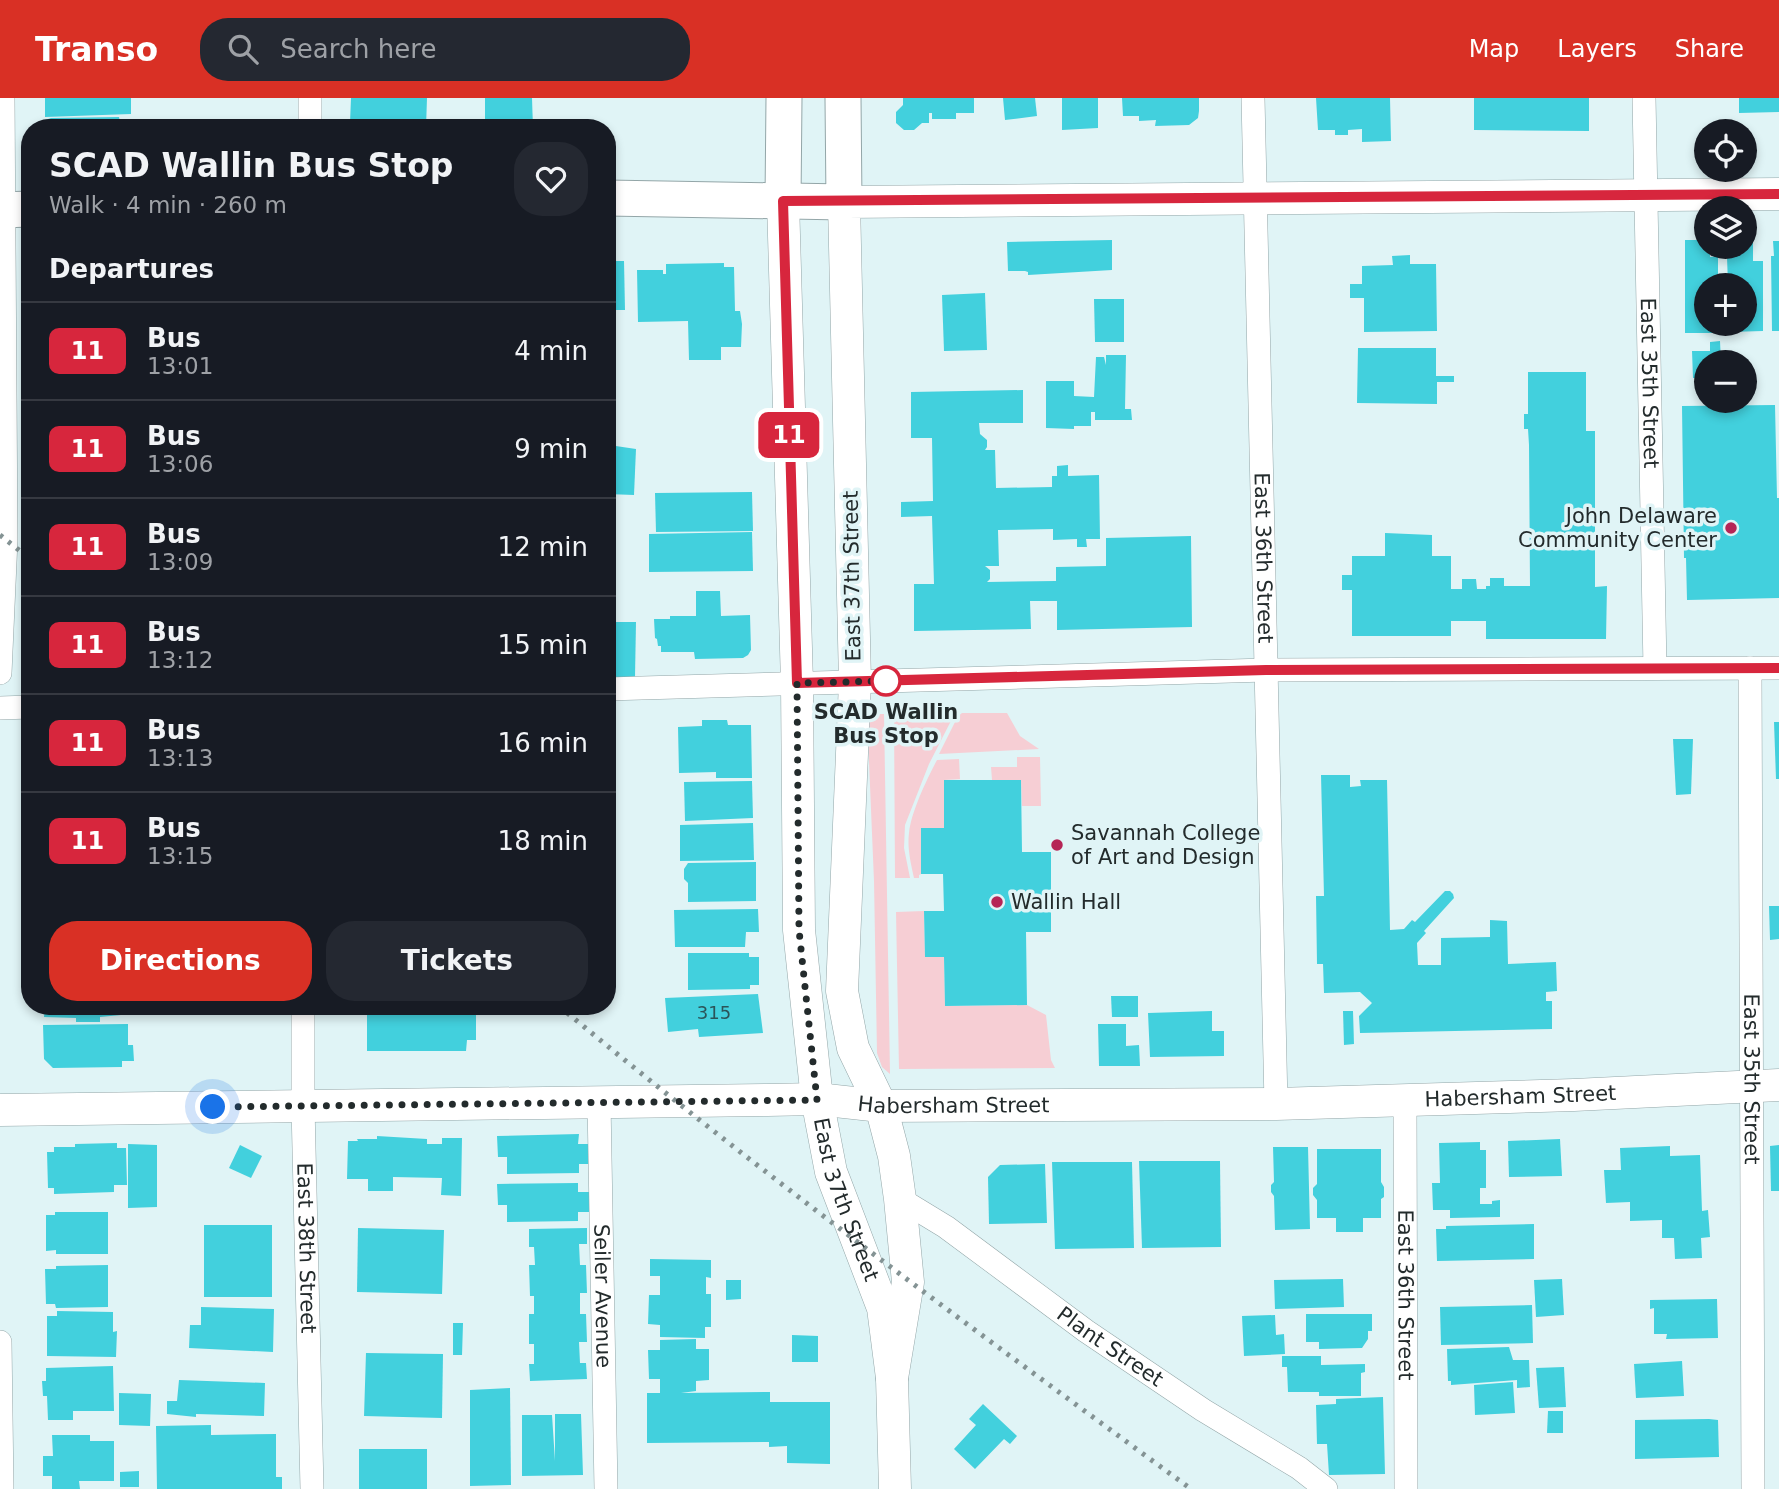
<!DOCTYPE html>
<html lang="en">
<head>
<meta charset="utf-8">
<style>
	:root { --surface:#171b24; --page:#242831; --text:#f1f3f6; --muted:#9ea1a6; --line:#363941; --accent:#d93025 }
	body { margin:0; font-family:"DejaVu Sans",sans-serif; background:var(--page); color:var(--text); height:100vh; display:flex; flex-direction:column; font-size:26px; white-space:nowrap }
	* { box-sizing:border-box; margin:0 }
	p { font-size:23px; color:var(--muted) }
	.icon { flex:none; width:38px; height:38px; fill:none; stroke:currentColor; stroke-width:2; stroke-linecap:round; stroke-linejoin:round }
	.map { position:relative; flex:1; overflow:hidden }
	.panel { position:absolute; left:21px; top:21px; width:595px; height:896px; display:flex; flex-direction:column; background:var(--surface); border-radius:28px; box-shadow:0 4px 10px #0003 }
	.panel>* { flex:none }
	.badge { padding:0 14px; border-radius:10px; font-size:24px; line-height:46px }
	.buttons { position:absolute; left:1694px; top:21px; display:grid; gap:14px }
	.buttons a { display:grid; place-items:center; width:63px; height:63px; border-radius:50%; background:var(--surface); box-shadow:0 4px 10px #0003; font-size:35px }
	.you { position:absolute; width:35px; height:35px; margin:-18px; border:5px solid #fff; border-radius:50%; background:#1a73e8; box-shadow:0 0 0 10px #1a73e833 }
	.map>.badge { position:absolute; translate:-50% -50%; box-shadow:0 0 0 4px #fff }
	h2 { padding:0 28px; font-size:26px; line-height:63px }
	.round { display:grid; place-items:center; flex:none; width:74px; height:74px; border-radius:28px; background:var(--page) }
	.overview { display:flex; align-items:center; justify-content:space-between; height:119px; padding:0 28px }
	h1 { font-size:33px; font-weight:700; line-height:52px }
	.button { display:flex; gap:14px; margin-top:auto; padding:14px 28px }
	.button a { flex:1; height:80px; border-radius:28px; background:var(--accent); color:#fff; font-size:28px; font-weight:700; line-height:80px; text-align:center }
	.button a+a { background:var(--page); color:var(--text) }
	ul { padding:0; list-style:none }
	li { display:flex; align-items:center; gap:21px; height:98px; padding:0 28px; border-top:2px solid var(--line) }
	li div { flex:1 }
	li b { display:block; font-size:26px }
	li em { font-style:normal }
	li .badge { min-width:77px; font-weight:700; text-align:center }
	header { display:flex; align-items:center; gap:42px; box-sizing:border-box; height:98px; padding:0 35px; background:var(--accent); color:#fff }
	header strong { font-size:33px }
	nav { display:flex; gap:38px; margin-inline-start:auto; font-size:24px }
	.search { width:490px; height:63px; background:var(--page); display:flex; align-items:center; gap:18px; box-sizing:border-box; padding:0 24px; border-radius:28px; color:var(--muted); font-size:26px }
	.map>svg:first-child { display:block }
</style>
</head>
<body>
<header>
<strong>Transo</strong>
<div class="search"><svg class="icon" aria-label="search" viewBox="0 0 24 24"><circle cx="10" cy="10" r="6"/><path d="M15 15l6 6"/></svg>Search here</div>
<nav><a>Map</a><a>Layers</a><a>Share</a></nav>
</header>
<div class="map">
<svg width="1779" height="1391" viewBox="0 0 1779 1391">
	<rect width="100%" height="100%" fill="#e0f4f6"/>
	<g fill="#f6ced4">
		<path d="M894,615H955L929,666L905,727L904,750L910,780H895Z"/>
		<path d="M962,615H1007L1020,638L1039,651L939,656L958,618Z"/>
		<path d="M867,616H884L890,976L882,969L877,955L874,783Z"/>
		<path d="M1017,659H1040L1041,708H1022L1021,682H992L991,669H1017Z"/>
		<path d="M959,661L960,681L944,682V730L921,731V776L919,777V780H914C911,766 907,750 909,735C911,714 927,681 937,662Z"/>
		<path d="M924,813L925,858L944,859L945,908L1027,907L1046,917L1051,962L1055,970L899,971L896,814Z"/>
	</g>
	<g fill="#42d0dd">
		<path d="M45,0H131V16L45,19Z"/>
		<path d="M351,0H427L426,30H399V26L350,25Z"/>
		<path d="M485,0H532L533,30H485Z"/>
		<path d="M903,0H974V15H956V21H932V15H929V25H922L914,32H904L896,25V14L903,7Z"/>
		<path d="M1003,0H1035L1037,18L1005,22Z"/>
		<path d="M1062,0H1098V30L1062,32Z"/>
		<path d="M1122,0H1199V13L1198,20L1189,27L1155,28L1156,22L1139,23V18H1123Z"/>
		<path d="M1316,0H1390L1391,43L1362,44V31L1348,32V37H1335V32H1318Z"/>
		<path d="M1474,0H1589V33L1474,32Z"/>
		<path d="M1739,0H1779V14L1739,15Z"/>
		<path d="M119,19L120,24H127V30H46L45,22L51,20Z"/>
		<path d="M1112,142V172L1028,177V174L1025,173H1008L1007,144Z"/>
		<path d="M1685,142H1706V149H1710V159L1718,158V187H1706V226H1719V235H1685Z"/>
		<path d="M1745,143H1753V163H1763V233L1729,234V226H1745V187H1728L1727,159H1730V149H1745Z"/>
		<path d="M1773,143H1779V233H1772L1771,158H1774Z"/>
		<path d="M1410,157V166H1436L1437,233L1364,234V200H1350V186H1362V168L1393,167L1392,158Z"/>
		<path d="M607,163H624L625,212H607Z"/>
		<path d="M724,165V169H734L735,213H740L742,226L741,249H721V262H689L688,223L638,224L637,172H663V176H666V166Z"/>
		<path d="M985,195L987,252L944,253L942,197Z"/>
		<path d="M1094,201H1124V244H1095Z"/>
		<path d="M1720,243L1721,264H1706V280H1693L1692,253H1710V244Z"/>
		<path d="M1358,250H1436V278H1454V284H1437V306L1357,305Z"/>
		<path d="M1106,257H1126L1125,311H1131L1132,322H1095V314H1091V328H1074V331L1046,330V283H1074V298L1094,299L1096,259H1104L1106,267Z"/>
		<path d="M1528,274H1586V333H1595V489L1607,488L1606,541H1486V523H1451V538H1352V492H1342V477H1352V458H1385V435L1432,437V458H1451V491H1462V481H1476L1477,491H1486V488H1490V480H1504V488H1530L1529,347L1528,331H1524V316H1528Z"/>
		<path d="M1023,292V325H979L980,336L987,342V349L985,352H995L996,390L1052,389V378H1057V368L1068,367V378L1099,377L1100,441H1086L1087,449H1077V441L1053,442V431L998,432L999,468H985L990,472V481L987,484L1056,483V469L1106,468V440L1191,438L1192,529L1057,532V503H1030L1031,531L914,533V486H934L932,418L901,419V404L933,403L932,340H911V294Z"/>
		<path d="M1775,307L1777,400H1779V500L1687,502L1686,460H1684L1682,308Z"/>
		<path d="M609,347L636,351L634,397L607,396Z"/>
		<path d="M752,394L753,433L656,434L655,395Z"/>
		<path d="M752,434L753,473L649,474V436Z"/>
		<path d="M696,493H720L721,518L750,517L751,552L748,557L743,560L695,561L694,554H661V548H658L657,541L655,540L654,521H670V518H696Z"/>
		<path d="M607,524H636L635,579H607Z"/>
		<path d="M702,622H727L728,627H751L752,680H716V674L679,675L678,629L702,628Z"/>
		<path d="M1774,624H1779V681H1776Z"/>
		<path d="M1673,641H1693L1691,696L1676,697Z"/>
		<path d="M1321,677H1350V689L1361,688L1360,682H1387L1390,832L1404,831L1412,822L1415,824L1445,793H1450L1453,796L1454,800L1424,833L1426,835L1417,845L1418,867H1441V840L1490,839V822L1507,823L1508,866L1556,864L1557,893L1546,894V903H1552V931L1360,935L1359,918L1372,905L1360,894L1324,895L1323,866H1317L1316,798H1324Z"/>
		<path d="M944,682H1021L1022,754H1051V834H1026L1027,907L945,908L944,859H925L924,813H944L943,776H921V730H944Z"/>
		<path d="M752,683L753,720L685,723L684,684Z"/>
		<path d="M753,725L754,762L680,763V727Z"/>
		<path d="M756,764V803L688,804V785L684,781V771L688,765Z"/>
		<path d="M1769,808H1779V841L1770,842Z"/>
		<path d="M758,811L759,834H746L745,849H675L674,812Z"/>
		<path d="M688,855H749V859H759V887H750V891L688,892Z"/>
		<path d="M758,896L763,935L699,939L698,931L668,934L665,900Z"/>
		<path d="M1111,898H1138V919H1112Z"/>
		<path d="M45,908H121V917L100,919V924H76V920L44,919Z"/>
		<path d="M367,908H470V915H476V942H467L466,953H367Z"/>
		<path d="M1212,913V933H1224V958L1150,959L1148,915Z"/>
		<path d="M1343,913H1353L1354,946L1344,947Z"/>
		<path d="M128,926V947H133L134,963H122V969L53,970L44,961L43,927Z"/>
		<path d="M1098,926H1126V948L1139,947L1140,968H1099Z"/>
		<path d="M579,1036L578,1046H591V1066H579V1075L507,1076V1059H498L497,1038Z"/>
		<path d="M377,1038L427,1041V1046H442V1040H462L461,1098L441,1097L442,1080L393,1079V1093H368V1081H347L348,1043H358L357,1041H377Z"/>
		<path d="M1560,1041L1562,1078L1509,1079L1508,1043Z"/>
		<path d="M1480,1044V1052H1486V1090H1480V1106H1492V1103L1500,1102V1119L1450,1120V1112H1433L1432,1085H1440L1439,1045Z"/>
		<path d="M117,1045V1050H126L127,1087H114V1094L54,1096V1090H48L47,1054H54V1049H75V1046Z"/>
		<path d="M128,1046L157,1047V1109L128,1110Z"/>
		<path d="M240,1047L262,1058L251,1080L229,1070Z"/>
		<path d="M1779,1047V1093H1771L1770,1048Z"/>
		<path d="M1670,1048V1058L1700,1057L1702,1113L1708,1112L1710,1139L1701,1140L1702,1160L1675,1161L1674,1140H1662V1122L1630,1123V1104L1606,1105L1604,1072H1621L1620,1050Z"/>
		<path d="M1273,1049H1308L1310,1131L1275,1132L1274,1098L1271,1094V1087L1274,1084Z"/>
		<path d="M1317,1051H1381V1084L1384,1089V1099L1381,1101V1120H1363V1134H1336V1120H1317V1102L1313,1097V1090L1317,1086Z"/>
		<path d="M1139,1063H1220L1221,1149L1142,1150Z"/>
		<path d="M1052,1064H1132L1134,1150L1055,1151Z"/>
		<path d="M1045,1066L1047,1125L989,1126L988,1079L1000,1067Z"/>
		<path d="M578,1085V1094H590L591,1114H578V1123L507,1124V1107H498L497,1086Z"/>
		<path d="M55,1114H108V1156H56V1152L46,1153V1117H55Z"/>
		<path d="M1534,1126V1161L1437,1163L1436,1131H1446V1128Z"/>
		<rect x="204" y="1127" width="68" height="72"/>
		<path d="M358,1130L444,1132L442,1196L357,1194Z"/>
		<path d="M587,1130V1146H579L580,1167H586L587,1195H580V1216H586L587,1244H579L580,1265H586L587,1281L530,1283L529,1266H534V1246H529V1216H534V1198H530L529,1167H535L534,1149H529V1131Z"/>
		<path d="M650,1161L711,1162V1180L706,1179V1196H711V1229H705V1240L660,1239V1227L648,1226L649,1197H660V1178H650Z"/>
		<path d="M108,1167V1209L56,1210L55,1206H46L45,1171H56V1168Z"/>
		<path d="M1343,1181L1344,1209L1275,1211L1274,1182Z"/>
		<path d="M1562,1181L1564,1217L1536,1219L1534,1182Z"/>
		<path d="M726,1182H741V1201L726,1202Z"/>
		<path d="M1717,1201L1718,1240L1666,1241L1667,1236H1654V1210L1650,1211V1202Z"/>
		<path d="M1532,1207L1533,1245L1441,1247L1440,1209Z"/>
		<path d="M201,1209L274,1211L273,1254L189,1250L190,1227H201Z"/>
		<path d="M57,1213L113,1214V1234L117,1233L116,1259L47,1258V1218H57Z"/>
		<path d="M1306,1216H1372V1233H1368V1241L1362,1250L1319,1251V1244H1306Z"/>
		<path d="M1275,1217L1276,1237L1284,1236L1285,1256L1244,1258L1242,1218Z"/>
		<path d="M453,1225H463L462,1257H453Z"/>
		<path d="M792,1237L818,1238V1264H792Z"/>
		<path d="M696,1241V1251H709V1282L696,1283V1293L681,1295L770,1294V1304H830V1366L787,1365V1348L769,1349V1344L647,1345V1295H660V1281H649L648,1252H660V1242Z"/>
		<path d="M1509,1249L1513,1262H1529L1530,1289L1517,1290V1282L1451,1287V1283H1448L1447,1251Z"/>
		<path d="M366,1255L443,1256L442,1320L364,1318Z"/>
		<path d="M1282,1258H1321V1267L1365,1266V1274L1361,1275V1298H1319V1294H1288L1287,1269H1282Z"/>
		<path d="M1682,1263L1684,1298L1636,1300L1634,1266Z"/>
		<path d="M113,1268L114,1313H73V1322H48L47,1298H43L42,1283H46V1270Z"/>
		<path d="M1564,1269L1566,1309L1539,1310L1536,1270Z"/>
		<path d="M179,1282L265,1285L264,1318L196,1316V1319L167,1316V1303H177Z"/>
		<path d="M1513,1284L1515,1315L1475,1317L1474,1287Z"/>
		<path d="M510,1290L511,1387L470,1388V1292Z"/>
		<path d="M119,1295L151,1296L150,1328L119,1327Z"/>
		<path d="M1383,1299L1385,1376L1329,1377L1327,1346H1317L1316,1307L1336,1306V1301Z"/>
		<path d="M983,1306L1017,1338L1010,1346L1004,1341L975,1371L954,1351L976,1327L969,1321Z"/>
		<path d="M1548,1313H1563V1335H1547Z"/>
		<path d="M555,1316H581L583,1377L522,1378V1317H552L555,1363Z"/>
		<path d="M1709,1321L1718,1322L1719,1359L1635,1361V1322Z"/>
		<path d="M211,1327V1337L276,1336V1379H282V1391H157L156,1328Z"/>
		<path d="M52,1337H90V1343H114V1383H79L80,1391H52V1378H43V1358H53Z"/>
		<rect x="359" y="1351" width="68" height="40"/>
		<path d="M139,1373V1389H120V1374Z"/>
	</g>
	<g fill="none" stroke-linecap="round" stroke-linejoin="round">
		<defs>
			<g id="street">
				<path d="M310,0V30"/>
				<path id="s1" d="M1253,0L1276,1006"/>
				<path id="s2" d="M1644,0L1655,570"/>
				<path id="s3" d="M1750,570L1753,1391"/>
				<path d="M0,575L6,442L3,0"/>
				<path d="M607,591L1266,572L1779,570"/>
				<path d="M0,610L30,609"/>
				<path id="s4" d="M303,908V1008L312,1391"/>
				<path id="s5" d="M1405,1003L1406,1391"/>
				<path id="s6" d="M599,1004L606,1391"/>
				<path id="s7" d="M900,1101L946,1129L1086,1233L1203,1312L1299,1370L1326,1391"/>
				<path d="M0,1244L2,1391"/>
			</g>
			<g id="secondary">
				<path id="s8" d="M783,103L797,585L799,832L817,1001L831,1074L883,1210L892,1280L895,1391"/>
				<path id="s9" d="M0,1012L767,1002L817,1001L881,1008L1276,1006L1574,997L1779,987"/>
				<path d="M892,1280L908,1184L900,1101L894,1058L881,1008L853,950L842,893L855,584L844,104L1779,96"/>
			</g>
			<g id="primary">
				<path d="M607,100L844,104L843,0"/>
				<path d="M783,103L784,0"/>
				<path d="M0,112L30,111"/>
			</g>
		</defs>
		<use href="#street" stroke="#93a6a8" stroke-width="24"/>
		<use href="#secondary" stroke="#93a6a8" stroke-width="33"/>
		<use href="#primary" stroke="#93a6a8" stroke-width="37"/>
		<use href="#street" stroke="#fff" stroke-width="23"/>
		<use href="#secondary" stroke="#fff" stroke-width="32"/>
		<use href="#primary" stroke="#fff" stroke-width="35"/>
		<g stroke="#849394" stroke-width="5" stroke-dasharray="3.5 7" stroke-linecap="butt">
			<path d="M0,437L30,461"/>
			<path d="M559,908C763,1078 977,1234 1191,1391"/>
		</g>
	</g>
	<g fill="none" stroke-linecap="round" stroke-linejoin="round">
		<defs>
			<path id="line" d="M1779,96L783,103L797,585L1266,572L1779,570"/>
		</defs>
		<use href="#line" stroke="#fff" stroke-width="16"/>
		<use href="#line" stroke="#d7263d" stroke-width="10"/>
		<path stroke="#232b2c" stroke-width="7" stroke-dasharray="0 12.6" d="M213,1009L817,1002L799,832L797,585L886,583"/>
	</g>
	<g fill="#b52556" stroke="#e0f4f6" stroke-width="2.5">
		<circle cx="1731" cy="430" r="7"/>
		<circle cx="1057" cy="747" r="7"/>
		<circle cx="997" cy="804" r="7"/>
	</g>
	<circle fill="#fff" stroke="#d7263d" stroke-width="3.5" cx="886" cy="583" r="14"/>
	<g text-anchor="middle" stroke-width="7" stroke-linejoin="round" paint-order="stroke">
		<g font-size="18" fill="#2b5458">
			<text x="714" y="921">315</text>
		</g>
		<g font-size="21" fill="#232b2c" stroke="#e0f4f6">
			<text dy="7" stroke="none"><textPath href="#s2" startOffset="285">East 35th Street</textPath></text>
			<text dy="7" stroke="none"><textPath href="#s1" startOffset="460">East 36th Street</textPath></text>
			<text transform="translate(852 478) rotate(-91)" y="7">East 37th Street</text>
			<text dy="7" stroke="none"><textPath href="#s3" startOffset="411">East 35th Street</textPath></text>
			<text dy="7" stroke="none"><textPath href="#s9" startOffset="1521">Habersham Street</textPath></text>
			<text dy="7" stroke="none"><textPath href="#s9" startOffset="954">Habersham Street</textPath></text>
			<text dy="7" stroke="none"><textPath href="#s8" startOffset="1004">East 37th Street</textPath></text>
			<text dy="7" stroke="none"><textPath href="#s4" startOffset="242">East 38th Street</textPath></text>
			<text dy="7" stroke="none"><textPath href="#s6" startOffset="194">Seiler Avenue</textPath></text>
			<text dy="7" stroke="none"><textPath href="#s5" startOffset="194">East 36th Street</textPath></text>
			<text dy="7" stroke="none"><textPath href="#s7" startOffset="257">Plant Street</textPath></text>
		</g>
		<g font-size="21" fill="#232b2c" stroke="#e0f4f6" text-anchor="start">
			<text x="1717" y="425" text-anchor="end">John Delaware<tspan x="1717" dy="24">Community Center</tspan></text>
			<text x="1071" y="742">Savannah College<tspan x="1071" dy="24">of Art and Design</tspan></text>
			<text x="1011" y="811">Wallin Hall</text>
		</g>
		<g font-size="21" font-weight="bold" fill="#232b2c" stroke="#e0f4f6">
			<text x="886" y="621">SCAD Wallin<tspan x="886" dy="24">Bus Stop</tspan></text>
		</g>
	</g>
</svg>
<div class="buttons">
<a><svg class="icon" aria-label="locate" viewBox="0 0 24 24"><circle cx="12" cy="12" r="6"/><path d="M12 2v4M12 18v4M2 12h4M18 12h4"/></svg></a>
<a><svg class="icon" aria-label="layers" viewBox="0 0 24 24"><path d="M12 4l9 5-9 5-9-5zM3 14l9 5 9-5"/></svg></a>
<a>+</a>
<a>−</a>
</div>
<div class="you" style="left:213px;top:1009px"></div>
<b class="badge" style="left:789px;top:337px;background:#d7263d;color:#fff">11</b>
<section class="panel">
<div class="overview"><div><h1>SCAD Wallin Bus Stop</h1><p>Walk · 4 min · 260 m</p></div><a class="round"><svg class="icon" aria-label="heart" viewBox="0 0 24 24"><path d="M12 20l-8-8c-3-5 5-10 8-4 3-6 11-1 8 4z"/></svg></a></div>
<h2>Departures</h2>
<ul>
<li><span class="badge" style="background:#d7263d;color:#fff">11</span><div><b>Bus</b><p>13:01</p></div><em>4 min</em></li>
<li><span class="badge" style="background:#d7263d;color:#fff">11</span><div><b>Bus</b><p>13:06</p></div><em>9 min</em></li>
<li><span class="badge" style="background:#d7263d;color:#fff">11</span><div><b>Bus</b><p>13:09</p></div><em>12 min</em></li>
<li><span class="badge" style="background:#d7263d;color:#fff">11</span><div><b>Bus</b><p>13:12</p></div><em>15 min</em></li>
<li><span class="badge" style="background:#d7263d;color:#fff">11</span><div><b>Bus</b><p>13:13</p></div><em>16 min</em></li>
<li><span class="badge" style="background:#d7263d;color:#fff">11</span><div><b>Bus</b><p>13:15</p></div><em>18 min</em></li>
</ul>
<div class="button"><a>Directions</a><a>Tickets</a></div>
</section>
</div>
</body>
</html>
